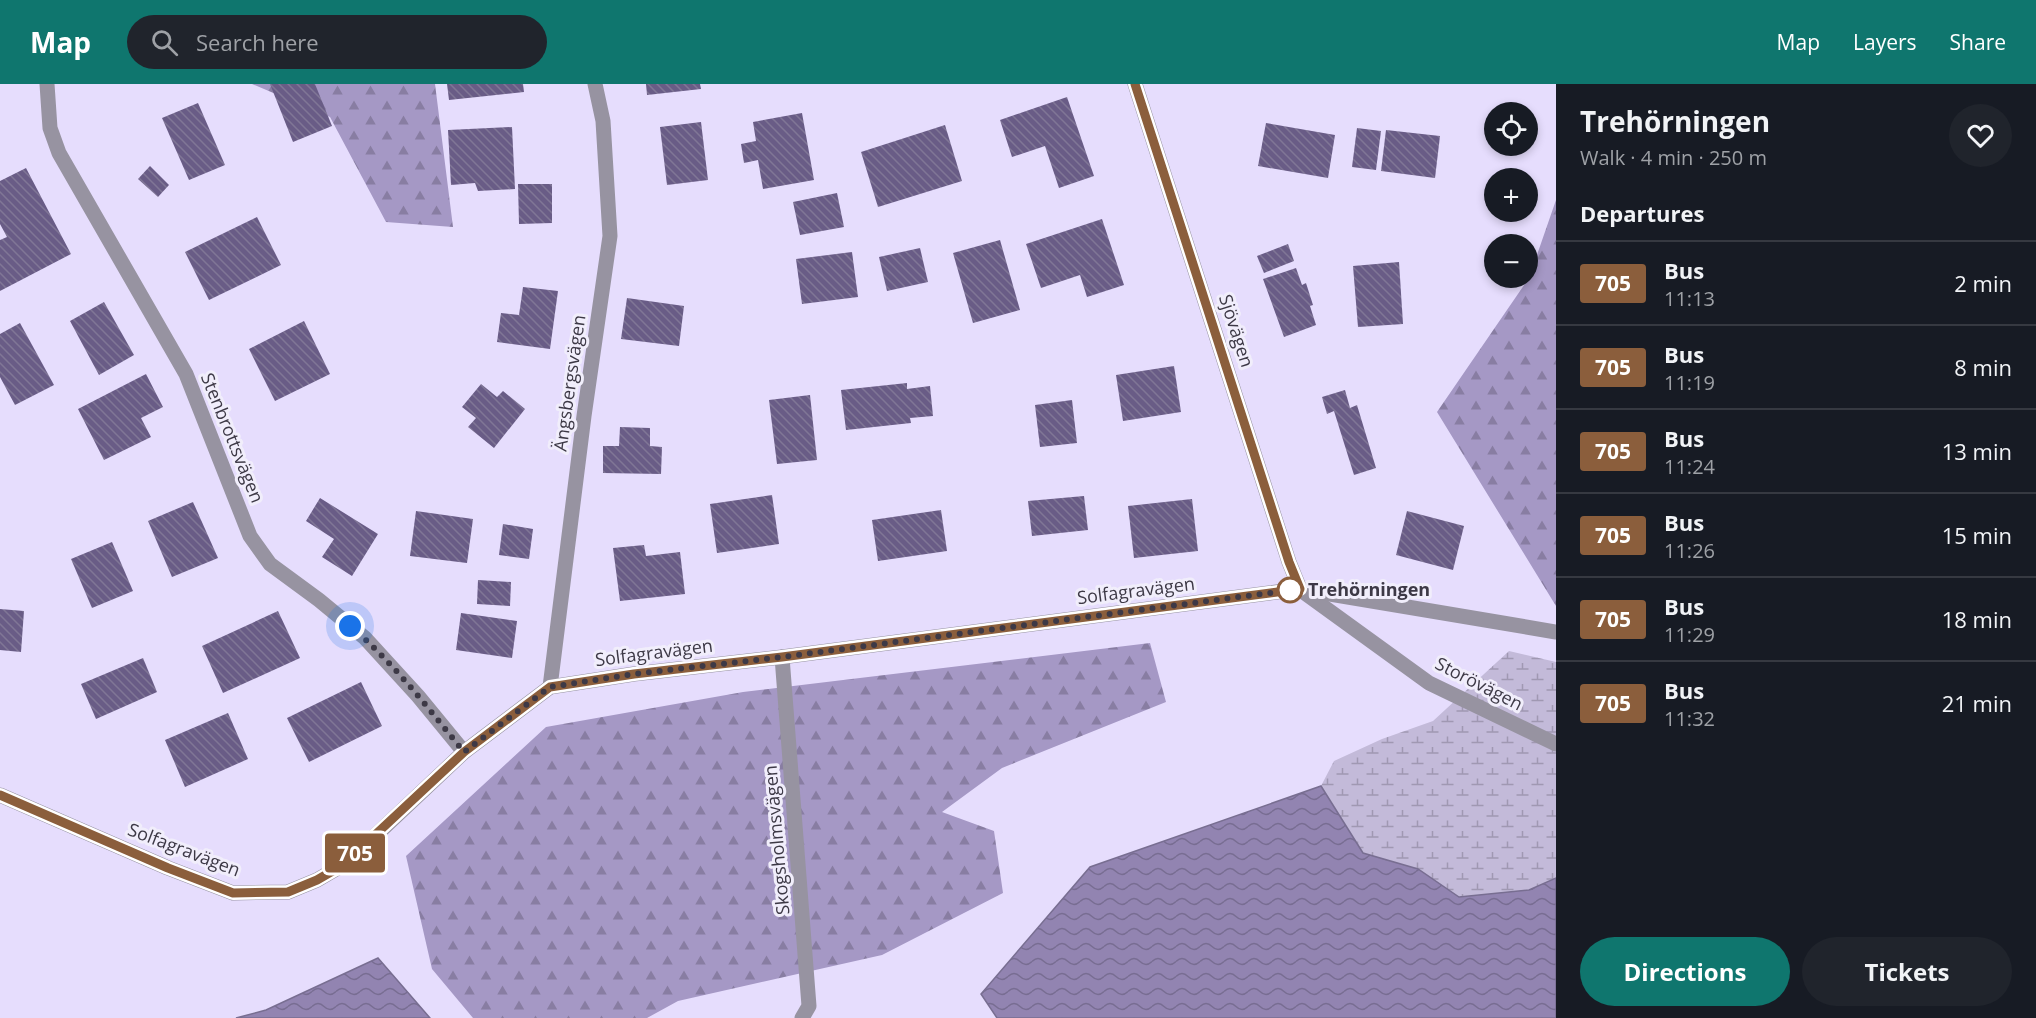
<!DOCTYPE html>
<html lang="en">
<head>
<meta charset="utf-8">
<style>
	:root { --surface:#171b24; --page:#20242c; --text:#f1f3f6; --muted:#9ea1a6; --line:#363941; --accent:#0f766e }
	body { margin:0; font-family:"Open Sans",sans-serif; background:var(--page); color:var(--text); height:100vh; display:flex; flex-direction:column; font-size:22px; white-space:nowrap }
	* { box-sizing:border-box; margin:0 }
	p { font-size:20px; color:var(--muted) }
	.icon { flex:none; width:33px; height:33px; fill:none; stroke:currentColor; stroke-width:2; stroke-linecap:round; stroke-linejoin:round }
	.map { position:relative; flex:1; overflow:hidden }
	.sheet { display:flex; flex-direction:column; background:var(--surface); width:480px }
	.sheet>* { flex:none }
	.badge { padding:0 12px; border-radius:4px; font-size:21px; line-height:39px }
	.fabs { position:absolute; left:1484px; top:18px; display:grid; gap:12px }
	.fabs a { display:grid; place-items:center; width:54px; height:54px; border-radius:50%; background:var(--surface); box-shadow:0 3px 9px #0003; font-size:30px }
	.you { position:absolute; width:30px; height:30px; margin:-15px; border:4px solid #fff; border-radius:50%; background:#1a73e8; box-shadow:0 0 0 9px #1a73e833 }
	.map>.badge { position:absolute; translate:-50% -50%; box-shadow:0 0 0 3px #fff }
	h2 { padding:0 24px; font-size:22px; line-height:54px }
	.round { display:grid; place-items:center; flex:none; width:63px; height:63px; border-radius:32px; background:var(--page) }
	.overview { display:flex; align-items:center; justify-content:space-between; height:102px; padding:0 24px }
	h1 { font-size:28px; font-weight:700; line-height:45px }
	.action { display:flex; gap:12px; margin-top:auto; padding:12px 24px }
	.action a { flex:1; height:69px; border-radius:36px; background:var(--accent); color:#fff; font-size:24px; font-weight:700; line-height:69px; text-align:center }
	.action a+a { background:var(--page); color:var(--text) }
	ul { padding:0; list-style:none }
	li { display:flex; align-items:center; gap:18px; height:84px; padding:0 24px; border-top:2px solid var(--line) }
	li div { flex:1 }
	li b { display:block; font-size:22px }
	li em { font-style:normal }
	li .badge { min-width:66px; font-weight:700; text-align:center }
	header { display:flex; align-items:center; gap:36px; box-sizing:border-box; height:84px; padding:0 30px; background:var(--accent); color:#fff }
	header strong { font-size:28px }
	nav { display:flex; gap:33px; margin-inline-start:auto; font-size:21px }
	.search { width:420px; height:54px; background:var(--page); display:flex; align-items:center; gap:15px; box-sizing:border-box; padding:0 21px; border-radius:33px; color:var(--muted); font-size:22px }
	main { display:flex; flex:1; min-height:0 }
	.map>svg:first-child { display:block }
</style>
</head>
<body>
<header>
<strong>Map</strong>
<div class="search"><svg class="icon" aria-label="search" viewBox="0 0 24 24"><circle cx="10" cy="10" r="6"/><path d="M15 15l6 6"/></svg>Search here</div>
<nav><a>Map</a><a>Layers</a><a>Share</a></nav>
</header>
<main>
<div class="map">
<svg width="1556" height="934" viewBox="0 0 1556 934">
	<defs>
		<pattern id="forest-firs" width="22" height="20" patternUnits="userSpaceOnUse" patternTransform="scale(1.5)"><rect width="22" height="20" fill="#a598c5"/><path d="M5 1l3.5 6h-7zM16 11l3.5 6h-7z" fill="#887da2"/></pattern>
		<pattern id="wetland-marsh" width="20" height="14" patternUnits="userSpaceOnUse" patternTransform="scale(1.5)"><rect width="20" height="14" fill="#c3bad9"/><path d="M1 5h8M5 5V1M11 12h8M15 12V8" fill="none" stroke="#a098b2"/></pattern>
		<pattern id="water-waves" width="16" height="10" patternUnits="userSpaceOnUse" patternTransform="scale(1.5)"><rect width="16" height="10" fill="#9284b1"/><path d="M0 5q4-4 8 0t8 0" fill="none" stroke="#786d92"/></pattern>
		<pattern id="building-back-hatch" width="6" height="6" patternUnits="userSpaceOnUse" patternTransform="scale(1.5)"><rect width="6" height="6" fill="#695c86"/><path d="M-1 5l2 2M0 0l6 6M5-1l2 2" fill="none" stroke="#807696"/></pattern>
	</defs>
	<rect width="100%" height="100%" fill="#e6ddfd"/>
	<g fill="url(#forest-firs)">
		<path d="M252,0H435L453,143L386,138L330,33Z"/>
		<path d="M1556,116V522L1437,328L1529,194Z"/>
		<path d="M1150,559L1166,618L1002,684L942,728L994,747L1003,809L882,871L678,917L647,934H473L432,885L406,772L546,643L743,608Z"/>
	</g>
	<path fill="url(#wetland-marsh)" d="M1509,567L1556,578V794L1529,806L1459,813L1418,785L1363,769L1321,702L1334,677L1382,655L1433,637Z"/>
	<g fill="url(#water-waves)" stroke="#786e91" stroke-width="1.5">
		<path d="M1321,702L1363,769L1418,785L1459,813L1529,806L1556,794V934H997L981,910L1090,783Z"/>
		<path d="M378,874L430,934H236L266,926Z"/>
	</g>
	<g fill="url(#building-back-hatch)">
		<path d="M270,0H315L332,42L293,58Z"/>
		<path d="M447,0H523L524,8L449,16Z"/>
		<path d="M646,0H700L701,5L647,11Z"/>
		<path d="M1067,13L1094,92L1059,104L1045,62L1012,73L1000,36Z"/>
		<path d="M198,19L225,81L189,96L162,34Z"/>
		<path d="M802,29L814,96L763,105L758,76L744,79L741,60L756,57L753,38Z"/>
		<path d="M701,38L708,96L667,101L660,43Z"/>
		<path d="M1266,39L1335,51L1328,94L1258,82Z"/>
		<path d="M945,41L962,97L878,123L861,68Z"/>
		<path d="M512,43L515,105L478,107L475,99L451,101L448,46Z"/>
		<path d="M1357,44L1381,47L1376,86L1352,83Z"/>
		<path d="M1386,46L1440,52L1435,94L1381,87Z"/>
		<path d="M150,82L169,101L158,113L138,95Z"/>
		<path d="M26,84L71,170L0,207V156L7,153L0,140V97Z"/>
		<path d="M518,100H552V139L519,140Z"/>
		<path d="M837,109L844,143L800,151L793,118Z"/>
		<path d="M257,133L281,181L209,216L185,168Z"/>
		<path d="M1102,135L1124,201L1087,213L1080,191L1041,204L1026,160Z"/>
		<path d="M1000,156L1020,226L973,239L953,169Z"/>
		<path d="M1288,160L1294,177L1264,189L1257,172Z"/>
		<path d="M920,164L928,198L887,207L879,173Z"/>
		<path d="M852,168L858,213L802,220L796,175Z"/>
		<path d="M1399,178L1403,240L1358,243L1353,182Z"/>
		<path d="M1296,184L1302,201L1306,199L1313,221L1310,222L1316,241L1284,253L1263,195Z"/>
		<path d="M523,203L558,207L550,265L497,258L501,229L519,231Z"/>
		<path d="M627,214L684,222L679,262L621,255Z"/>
		<path d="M104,218L134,271L99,291L70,237Z"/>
		<path d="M304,237L330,290L275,317L249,265Z"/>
		<path d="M20,239L54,301L15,321L0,293V250Z"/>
		<path d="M1174,282L1181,328L1123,337L1116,291Z"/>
		<path d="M146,290L163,323L141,334L151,353L104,376L78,325Z"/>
		<path d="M907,299V305L930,302L933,332L910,334L911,339L846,346L841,306Z"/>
		<path d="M481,300L497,313L503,307L525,325L494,364L468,343L476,334L462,323Z"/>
		<path d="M1345,306L1350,324L1357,321L1376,384L1354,391L1334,327L1327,330L1322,313Z"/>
		<path d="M810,311L817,376L777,380L769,316Z"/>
		<path d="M1072,316L1077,359L1040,363L1035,321Z"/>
		<path d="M620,343L650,344V362L662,363L661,390L603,389V362H619Z"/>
		<path d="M772,411L779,460L717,469L710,420Z"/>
		<path d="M1084,412L1088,446L1032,452L1028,417Z"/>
		<path d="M320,414L378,450L352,492L322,473L334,455L306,437Z"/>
		<path d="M1192,415L1198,467L1134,474L1128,422Z"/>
		<path d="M193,418L218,474L172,493L148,437Z"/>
		<path d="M941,426L947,467L878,477L872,436Z"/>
		<path d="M416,427L473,435L467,479L410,472Z"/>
		<path d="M1407,427L1464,442L1453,486L1396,471Z"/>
		<path d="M503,440L533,445L529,475L499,471Z"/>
		<path d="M112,458L133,507L92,524L71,475Z"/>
		<path d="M644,461L646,472L680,468L685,510L620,517L613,464Z"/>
		<path d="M478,496L511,498L510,522L477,520Z"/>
		<path d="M0,525L24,527L21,568L0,566Z"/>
		<path d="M278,527L300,574L223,609L202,562Z"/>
		<path d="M461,529L517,537L512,574L456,566Z"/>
		<path d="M143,574L157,608L96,635L81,600Z"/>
		<path d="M361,598L382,642L309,678L287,634Z"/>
		<path d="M228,629L248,675L185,703L165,656Z"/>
	</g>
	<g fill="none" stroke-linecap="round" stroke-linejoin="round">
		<g stroke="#9793a1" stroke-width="15">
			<path d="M47,0L50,44L59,69L186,290L250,452L270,480L319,516L365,554L418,612L464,668"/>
			<path d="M1135,0L1289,478L1300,505"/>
			<path d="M1302,507L1429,599L1556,660"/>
			<path d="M782,573L809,922L802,934"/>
			<path d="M550,603L584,332L610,152L603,37L595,0"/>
			<path d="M0,711L168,784L233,809L288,808L317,796L336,785L360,766L464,668L550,603L634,590L782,573L1300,505L1556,548"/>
		</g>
	</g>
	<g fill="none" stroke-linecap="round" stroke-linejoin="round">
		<defs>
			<path id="line" d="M0,711L168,784L233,809L288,808L317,796L336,785L360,765L464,668L550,603L634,590L782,573L1300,505L1289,478L1135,0"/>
		</defs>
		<use href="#line" stroke="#fff" stroke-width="14"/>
		<use href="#line" stroke="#8b5e3c" stroke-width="9"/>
		<path stroke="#3d3946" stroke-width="6" stroke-dasharray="0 10.8" d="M350,542C393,578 428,624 464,668L550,603L634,590L782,573L1300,505L1290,506"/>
	</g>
	<circle fill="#fff" stroke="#8b5e3c" stroke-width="3" cx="1290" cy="506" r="12"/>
	<g text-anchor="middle" stroke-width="6" stroke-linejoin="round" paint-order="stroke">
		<g font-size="18" fill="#3d3946" stroke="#f1eefb">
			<text transform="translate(1236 247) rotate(72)" y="6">Sjövägen</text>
			<text transform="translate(570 299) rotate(-82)" y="6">Ängsbergsvägen</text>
			<text transform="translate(232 354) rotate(68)" y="6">Stenbrottsvägen</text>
			<text transform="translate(1136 507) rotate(-7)" y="6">Solfagravägen</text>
			<text transform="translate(654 569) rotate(-7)" y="6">Solfagravägen</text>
			<text transform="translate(1479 600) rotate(27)" y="6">Storövägen</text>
			<text transform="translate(777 756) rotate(-95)" y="6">Skogsholmsvägen</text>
			<text transform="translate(184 766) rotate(21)" y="6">Solfagravägen</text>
		</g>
		<g font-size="18" font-weight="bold" fill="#3d3946" stroke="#f1eefb" text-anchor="start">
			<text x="1308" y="512">Trehörningen</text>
		</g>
	</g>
</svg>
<div class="fabs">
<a><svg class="icon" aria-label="locate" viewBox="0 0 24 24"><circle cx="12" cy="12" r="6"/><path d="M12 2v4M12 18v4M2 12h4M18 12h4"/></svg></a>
<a>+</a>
<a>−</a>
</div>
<div class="you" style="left:350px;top:542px"></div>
<b class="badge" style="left:355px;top:769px;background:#8b5e3c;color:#fff">705</b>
</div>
<section class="sheet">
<div class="overview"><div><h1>Trehörningen</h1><p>Walk · 4 min · 250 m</p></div><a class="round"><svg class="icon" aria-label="heart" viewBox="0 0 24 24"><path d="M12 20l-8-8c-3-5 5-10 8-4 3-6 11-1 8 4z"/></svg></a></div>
<h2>Departures</h2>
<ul>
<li><span class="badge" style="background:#8b5e3c;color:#fff">705</span><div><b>Bus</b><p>11:13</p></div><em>2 min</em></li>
<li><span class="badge" style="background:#8b5e3c;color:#fff">705</span><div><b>Bus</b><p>11:19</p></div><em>8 min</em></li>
<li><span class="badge" style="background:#8b5e3c;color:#fff">705</span><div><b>Bus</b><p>11:24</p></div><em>13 min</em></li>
<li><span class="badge" style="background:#8b5e3c;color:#fff">705</span><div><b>Bus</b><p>11:26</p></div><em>15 min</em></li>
<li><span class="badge" style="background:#8b5e3c;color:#fff">705</span><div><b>Bus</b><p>11:29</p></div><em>18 min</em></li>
<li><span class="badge" style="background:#8b5e3c;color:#fff">705</span><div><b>Bus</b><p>11:32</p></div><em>21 min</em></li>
</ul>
<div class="action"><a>Directions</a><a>Tickets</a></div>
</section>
</main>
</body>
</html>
